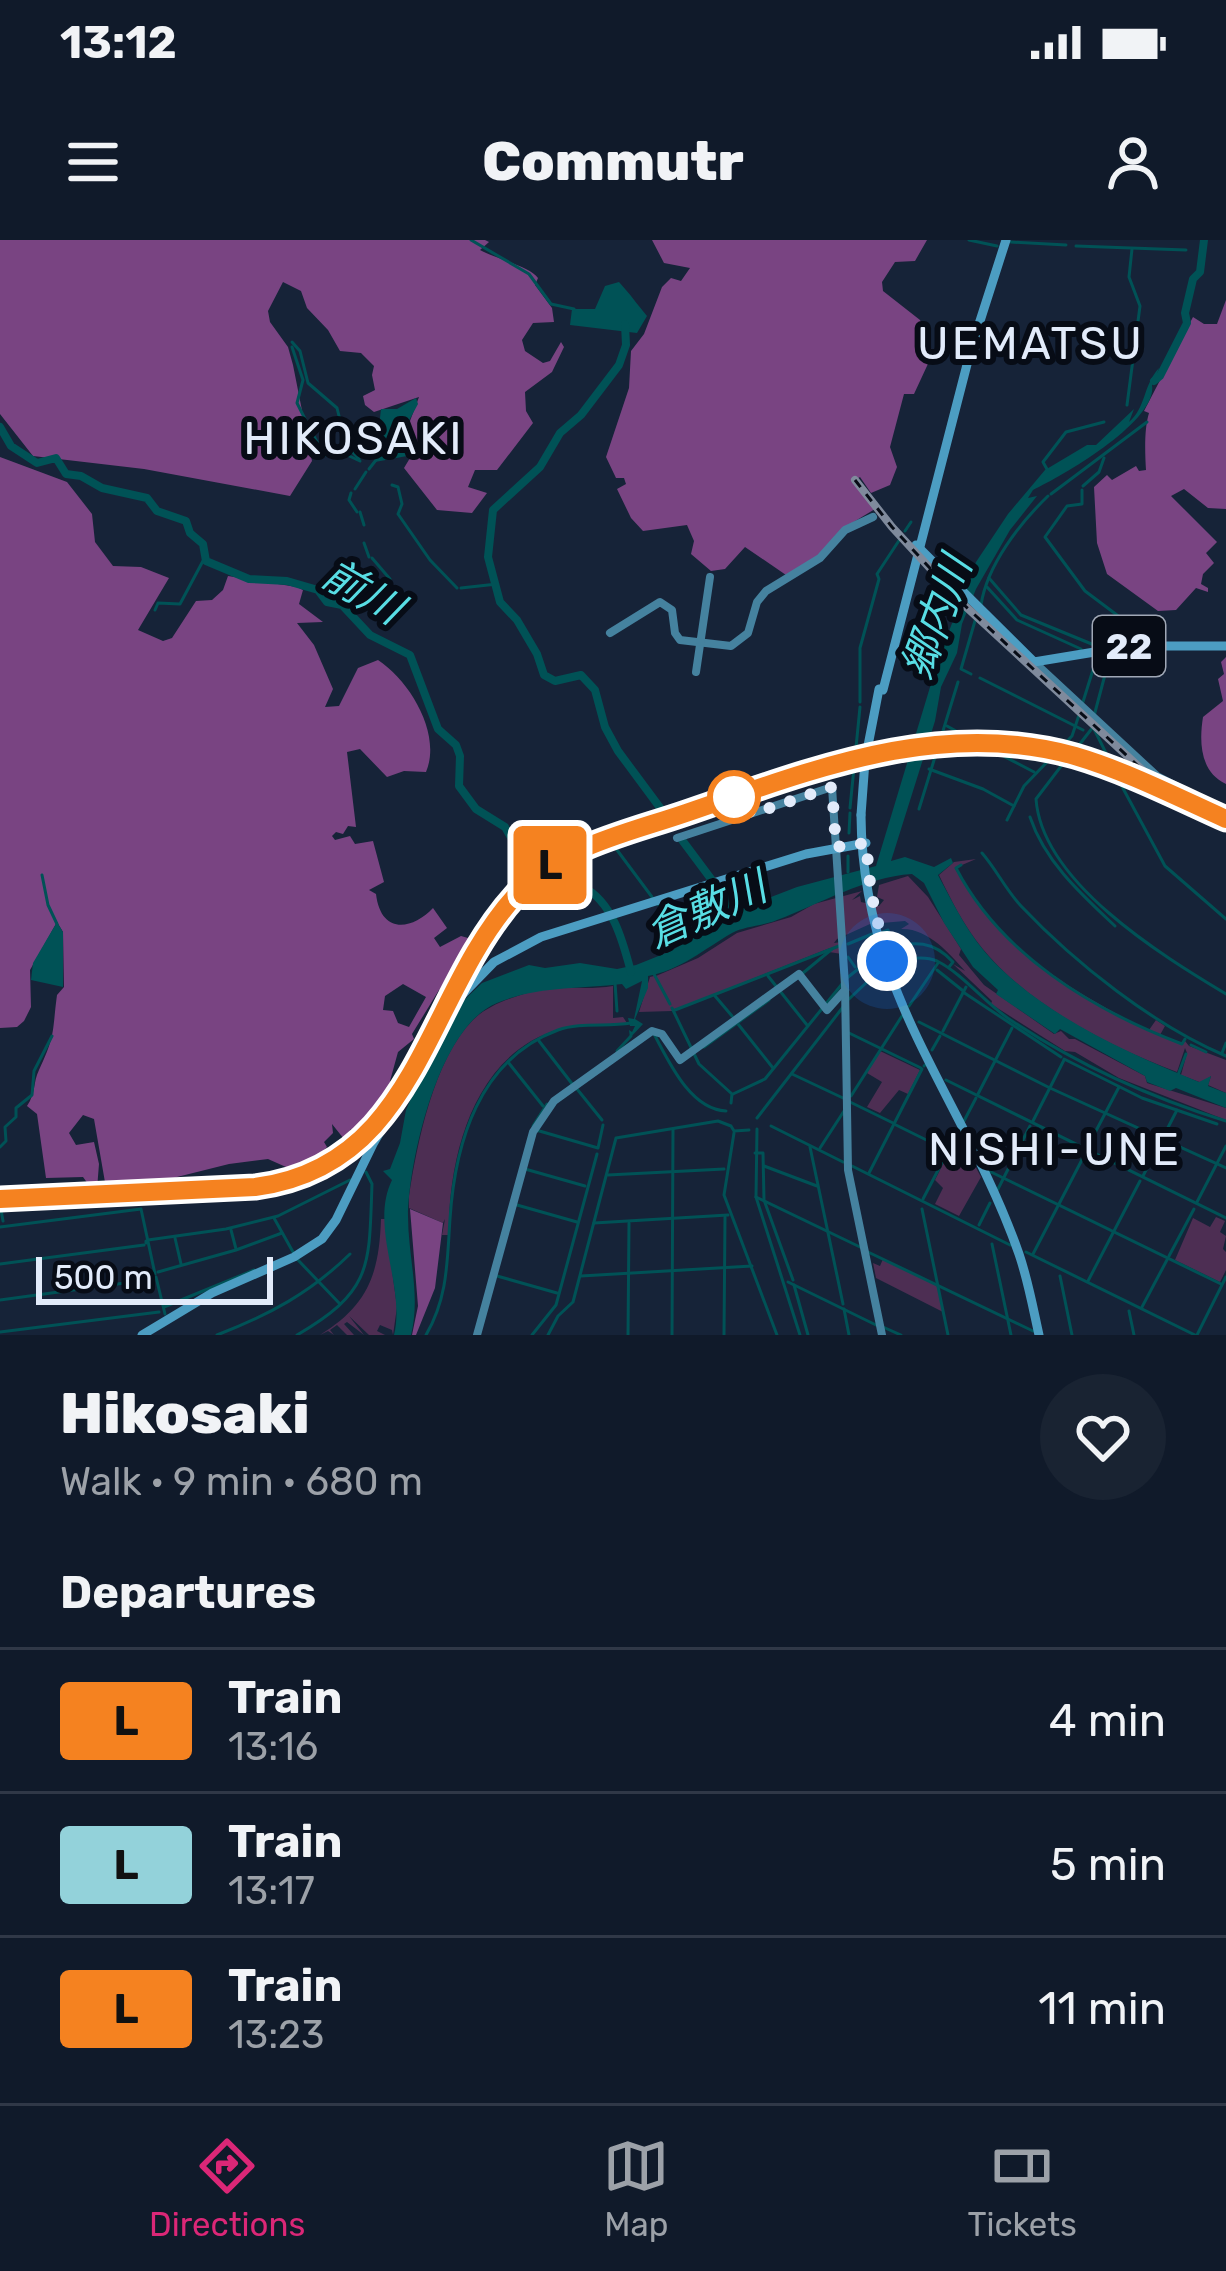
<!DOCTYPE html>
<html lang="en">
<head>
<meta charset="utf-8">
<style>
	:root { --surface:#101a2a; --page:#192332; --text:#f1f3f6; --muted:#9ca1a8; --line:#303847; --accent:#db2777 }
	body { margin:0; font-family:Rubik,"Noto Sans JP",sans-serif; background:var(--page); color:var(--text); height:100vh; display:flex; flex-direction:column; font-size:45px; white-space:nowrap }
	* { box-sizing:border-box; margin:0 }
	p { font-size:39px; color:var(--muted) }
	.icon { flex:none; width:66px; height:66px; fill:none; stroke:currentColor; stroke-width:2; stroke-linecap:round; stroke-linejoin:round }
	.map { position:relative; height:1095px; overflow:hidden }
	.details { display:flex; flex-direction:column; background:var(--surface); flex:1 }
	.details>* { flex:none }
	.badge { padding:0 24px; border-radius:9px; font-size:42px; line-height:78px }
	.scale { position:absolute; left:36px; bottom:30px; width:237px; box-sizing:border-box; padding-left:12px; border:6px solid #e2ebfa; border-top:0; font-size:33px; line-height:42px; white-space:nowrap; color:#e2ebfa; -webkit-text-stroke:9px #070c16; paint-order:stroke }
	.you { position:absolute; width:60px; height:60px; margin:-30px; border:9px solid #fff; border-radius:50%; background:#1a73e8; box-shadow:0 0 0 18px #1a73e833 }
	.map>.badge { position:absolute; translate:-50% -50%; box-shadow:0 0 0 6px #fff }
	h2 { padding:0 60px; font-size:45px; line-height:108px }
	.round { display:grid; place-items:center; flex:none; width:126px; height:126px; border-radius:63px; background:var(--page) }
	.summary { display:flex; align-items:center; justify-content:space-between; height:204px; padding:0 60px }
	h1 { font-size:57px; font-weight:800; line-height:90px }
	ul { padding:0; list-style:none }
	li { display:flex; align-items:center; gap:36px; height:144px; padding:0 60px; border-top:3px solid var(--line) }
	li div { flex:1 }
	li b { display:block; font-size:45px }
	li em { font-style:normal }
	li .badge { min-width:132px; font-weight:700; text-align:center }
	.status { display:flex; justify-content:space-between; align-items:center; height:84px; padding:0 60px; background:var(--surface); direction:ltr }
	.status svg { height:33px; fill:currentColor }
	header { display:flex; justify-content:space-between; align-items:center; height:156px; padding:0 60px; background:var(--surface); font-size:54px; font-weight:800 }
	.dock { display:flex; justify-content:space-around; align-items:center; height:168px; border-top:3px solid var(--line); background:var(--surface); font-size:33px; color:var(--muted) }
	.dock a { display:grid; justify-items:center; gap:6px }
	.dock .current { color:var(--accent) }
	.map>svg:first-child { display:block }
</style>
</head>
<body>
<div class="status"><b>13:12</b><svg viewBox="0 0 49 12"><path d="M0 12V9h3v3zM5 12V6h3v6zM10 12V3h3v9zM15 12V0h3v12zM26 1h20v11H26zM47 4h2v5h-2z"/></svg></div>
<header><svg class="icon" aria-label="menu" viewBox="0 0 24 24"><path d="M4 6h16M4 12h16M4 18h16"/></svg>Commutr<svg class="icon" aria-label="person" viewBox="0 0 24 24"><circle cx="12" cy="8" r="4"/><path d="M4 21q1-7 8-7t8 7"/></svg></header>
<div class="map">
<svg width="1226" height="1095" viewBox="0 0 1226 1095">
	<rect width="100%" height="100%" fill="#162338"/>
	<g fill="#4d2e53">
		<path d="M976,619L955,628C995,703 1062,746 1136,784L1149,790L1156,780L1165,786L1160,795L1182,804L1185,801L1189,806L1226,820V853L1208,845L1211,836L1202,843L1181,835L1187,813L1185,808L1177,832C1108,806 1028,765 982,708C964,686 951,660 939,635L954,622Z"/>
		<path d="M908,636L928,657L961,709L959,715L984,745L1054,794L1061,791L1069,799H1075L1145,836L1147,843L1226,868V880L1119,838L1075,812L1065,811L991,764L992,761L953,724L965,731C950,714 928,688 901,689L909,684L905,681L870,684L837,699L834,703L841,702L842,714L829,712L833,708H830L672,771L639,772L650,737L654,736L672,766L656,736L698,718L737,693L791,677L814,664L862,651L852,660L860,656L861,662L879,666L884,660L877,657L879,645Z"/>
		<path d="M613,746V778L623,777L627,783C605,785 581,783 560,789C474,813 448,916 449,995H442L445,979L443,983L409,968V956C417,903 434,819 473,780C488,765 510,758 530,752C558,744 585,751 613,746Z"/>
		<path d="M880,811L920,830L908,854L899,850L880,873L867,867L882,842L867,833Z"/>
		<path d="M949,912L974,924L981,937L959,976L935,964L943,948L935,940Z"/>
		<path d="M1216,977L1225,981L1220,992L1226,996L1223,1009L1226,1012V1030L1220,1042L1175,1020L1193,978L1210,987Z"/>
		<path d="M381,979H385L397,1067L393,1095L392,1090L380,1085L377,1091L385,1095H369L349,1076L364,1095L347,1082L344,1084L354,1095H347L337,1085L330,1090L334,1095L328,1091L320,1095C368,1065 379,1035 381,979Z"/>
		<path d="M883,1019L938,1046L943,1072L876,1038L873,1023L880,1026Z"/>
	</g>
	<g fill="#794482" fill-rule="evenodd">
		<path d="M0,0H485L489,2L480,10C496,19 529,26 538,38L535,45L552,68L554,82L533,83L522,100L525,111L543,123L550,121L561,102L564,107L552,132L525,152L526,171L533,183L497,230H475L468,247L487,253L472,273L437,270L404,228L410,218L407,189L419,157L374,172L365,165L363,156L375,150L372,135L374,126L361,113L340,111L328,90L307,68L301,51L283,42L268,71L270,82L288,107L293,125L312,221L290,256L144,229L33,216L0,174Z"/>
		<path d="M652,0H927L915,21L895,22L882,42L883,51L920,80L933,113L914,154H904L890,207L897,227L890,245L871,253L860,237L854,241L875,269L842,289L817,317L786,335L745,307L725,329L711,331L691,314L694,301L687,285L643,291L631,278L617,249L626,244L624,238H616L606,217L629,148L631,111L644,94L662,47L671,38L681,41L690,28L664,23Z"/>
		<path d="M1226,60V269L1208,268L1184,249L1171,256L1217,302L1206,313L1214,323L1203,334L1201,344L1208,348V352L1196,348L1176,370L1158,371L1107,334L1097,303L1094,247L1107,235L1112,240L1136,226L1139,231L1146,230C1145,213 1144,189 1149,173L1144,171L1193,77L1204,84H1217Z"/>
		<path d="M0,217L67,242L92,274L95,302L113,326L141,327L169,338L138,390L163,401L172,398L196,361L212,360L223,350L228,336L297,347L303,350L299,364L323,382L297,383L314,405L333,449L325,467L339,466L358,428L378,420C410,441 442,494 426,532L404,531L387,537L360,509L347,512L356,587L348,586L343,594L336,592L332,596L335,600L350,596L355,604L373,601L384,642L369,650L376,654C381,695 412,690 433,668L447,688L434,698L440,707L461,696L482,702L457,746L439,750L412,794L414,799L398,812L390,841L397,847L382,871L361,881L354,891L351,889L344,899L332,884L333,893L324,902L327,907L309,926L286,927L268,919L229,924L177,937L164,944L106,948L94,879L83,875L69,893L76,905L94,902L99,924L97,949L91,948L83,937L46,938L37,874L27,866C36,853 33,842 39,830C56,794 52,792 57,755L64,747L63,692L57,682L30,730L31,767L24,781L17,787L0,788ZM403,744L426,757L409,787L398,783L393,771L383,770L385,756Z"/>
		<path d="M1226,417V544C1200,532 1199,502 1203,477L1223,461L1218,439L1224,434L1221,422Z"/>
		<path d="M410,969L443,983L435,1048L416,1095H412L418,1066Z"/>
	</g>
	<g fill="#005256">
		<path d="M619,42C630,54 637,64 647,76L637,93L570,85L572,69H595L605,46Z"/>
		<path d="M1159,128L1157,134L1161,135L1152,145C1158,181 1063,236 1033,250L1028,258L1037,256L1010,290L976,349L962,384L957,413L941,447L935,481L891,621L905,617L934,627L951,618L953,623L938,635C954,665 969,696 993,721C1049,778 1126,812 1199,842L1211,836L1208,846L1226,853V868L1176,848L1170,851L1147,842L1145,836L1060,789L1055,794L996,754L998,750L973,727L944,683L924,643L912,634C865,637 820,664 777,680C763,686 745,686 732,693C704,709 681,730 648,736V748L635,779L643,784L630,798L629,790L632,792L635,786H630L628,778L634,779L642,741L626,749L622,744C579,749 537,746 497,763C439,786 409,919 408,976C408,1017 421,1055 411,1095H394C406,1046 369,987 392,940L383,931L390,929L400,903L406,870L429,817L459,765L482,743L529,725L545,728L580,723L617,729L636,725L671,711L737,670L797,647L876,626L940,414L976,322L1008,274L1045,230L1087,205H1096L1134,169L1129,182C1146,168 1143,145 1159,128Z"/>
		<path d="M416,158L418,164L405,188L407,216L375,222L381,169H397Z"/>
		<path d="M57,682L63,692V747L31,740L33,723Z"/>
	</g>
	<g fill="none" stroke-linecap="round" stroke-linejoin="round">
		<g stroke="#005256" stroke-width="3">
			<path d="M471,0L529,34L551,64L574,69"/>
			<path d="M969,0L997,6"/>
			<path d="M1011,2L1066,5"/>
			<path d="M1076,6L1186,10"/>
			<path d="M292,102L300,111L308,143L337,168L345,200"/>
			<path d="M292,107L303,140L297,163C307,183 314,197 324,215L345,214L360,221"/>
			<path d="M1127,165L1140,66L1129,37L1132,9"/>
			<path d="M344,203L359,219"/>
			<path d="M369,229L376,220"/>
			<path d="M1048,231L1043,222L1066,192L1104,182"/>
			<path d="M392,245L398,247L402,264L398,274L430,320L457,348"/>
			<path d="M1083,246L1099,232L1104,218"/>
			<path d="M355,249L366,232"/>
			<path d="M1082,250V264L1067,266L1045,297L1085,351L1141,393L1132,403"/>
			<path d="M351,253L349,260L357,272"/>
			<path d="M1051,254L1147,182"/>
			<path d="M360,272L364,285"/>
			<path d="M905,291L911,282"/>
			<path d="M364,303L369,317"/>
			<path d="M372,318L390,339L389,351L379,359L399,371"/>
			<path d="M989,338L1021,375L1099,407"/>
			<path d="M987,347L1017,380L1081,409"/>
			<path d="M461,348L497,344"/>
			<path d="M981,365C987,325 1020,283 1048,256"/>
			<path d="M155,370L158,363L180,364L204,319"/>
			<path d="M971,434L961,429L977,374"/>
			<path d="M980,438L1083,490"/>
			<path d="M860,462V408L879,339L877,334L900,299"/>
			<path d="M1082,465L1097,417"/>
			<path d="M1094,476L1110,416"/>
			<path d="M947,486L965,496L983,497L984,506L1034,532"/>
			<path d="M1069,518L1093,487L1112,525L1119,529L1117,535"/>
			<path d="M1065,521L1036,559C1042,642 1161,715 1226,754"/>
			<path d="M929,529L983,549L1014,566"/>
			<path d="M1119,541L1165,626L1226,679"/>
			<path d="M850,568L860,467"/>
			<path d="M919,569L958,442"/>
			<path d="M1030,577C1045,622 1082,655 1115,686"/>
			<path d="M1007,580L1024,546L1072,496L1080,472"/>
			<path d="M849,593L850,573"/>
			<path d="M617,610L652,657"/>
			<path d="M590,612L614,607"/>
			<path d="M982,613C996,629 1006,650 1021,666C1075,723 1153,785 1226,816"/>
			<path d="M961,625L956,628C1001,715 1093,770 1182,804L1185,799"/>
			<path d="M848,632V616"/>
			<path d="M42,635L48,665L57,684"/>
			<path d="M658,664L684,700"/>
			<path d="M883,692L888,690L894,705"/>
			<path d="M848,704L872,694"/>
			<path d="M888,709C914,700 934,701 953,722L949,727"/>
			<path d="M848,717L855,727"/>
			<path d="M892,723C906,719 923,715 937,721C963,734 984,762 1009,779C1076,824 1149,857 1226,881"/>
			<path d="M937,730L962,750"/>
			<path d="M803,733L832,709"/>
			<path d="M654,734L670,764"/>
			<path d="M768,736L807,785"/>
			<path d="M847,738L878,713"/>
			<path d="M615,743L617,771"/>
			<path d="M963,752L1061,817"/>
			<path d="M715,756L732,776"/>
			<path d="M849,759L882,728"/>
			<path d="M909,766L938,723"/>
			<path d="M672,768L699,824L732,854L731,863"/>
			<path d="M675,770L839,706"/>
			<path d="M919,782L1050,848L1226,928"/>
			<path d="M738,784L773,828"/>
			<path d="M943,791L966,747"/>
			<path d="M849,793L921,828"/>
			<path d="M654,794C669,822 690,869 726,871"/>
			<path d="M539,801L573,845"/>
			<path d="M1191,805L1206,812"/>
			<path d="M704,807L769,760"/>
			<path d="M932,810L940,796"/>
			<path d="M617,811L631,796"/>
			<path d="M1222,813L1226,803"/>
			<path d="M1064,819L1142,858L1217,884"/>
			<path d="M508,822L543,866"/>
			<path d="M924,826L925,825"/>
			<path d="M792,834L843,858"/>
			<path d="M1178,835L1186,814"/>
			<path d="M946,840L1226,978"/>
			<path d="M577,849L602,880"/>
			<path d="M733,854L765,839L842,744"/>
			<path d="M978,854L1012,788"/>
			<path d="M851,856L902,776"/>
			<path d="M848,861L893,883"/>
			<path d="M757,878L843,767"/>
			<path d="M964,881L976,858"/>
			<path d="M1033,881L1064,820"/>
			<path d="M896,885L973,923"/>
			<path d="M533,886L547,864"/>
			<path d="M771,886L843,922"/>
			<path d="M757,889L756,957L800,1095"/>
			<path d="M536,890L598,908L603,885"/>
			<path d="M734,893L724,955L777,1095"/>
			<path d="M0,907L6,901L5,887L16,877V868L32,855L34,831L52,796"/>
			<path d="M810,907L843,1064"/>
			<path d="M820,908L844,871"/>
			<path d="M1087,908L1119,847"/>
			<path d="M755,913H763L764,960L793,1040"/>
			<path d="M764,926L817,946"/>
			<path d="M852,926L1010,1005"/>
			<path d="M525,929L585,946"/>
			<path d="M989,931L1221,1044"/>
			<path d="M869,933L922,829"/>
			<path d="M608,935L724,929"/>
			<path d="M1143,936L1177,870"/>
			<path d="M998,949L1030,886"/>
			<path d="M756,957L860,1007"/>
			<path d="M923,959L958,892"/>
			<path d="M1197,962L1226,906"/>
			<path d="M0,964L3,981"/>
			<path d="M517,965L577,982"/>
			<path d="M922,969L948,1095"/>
			<path d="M274,978L293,1012"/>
			<path d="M594,983L728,975"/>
			<path d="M979,985L990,963"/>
			<path d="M0,987L141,969L155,1034"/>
			<path d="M231,990L236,1009"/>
			<path d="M175,998L181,1024"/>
			<path d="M148,1000L226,989L278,976L350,940"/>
			<path d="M146,1003V1001"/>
			<path d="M992,1004L1011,1095"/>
			<path d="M868,1012L1033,1091"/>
			<path d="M1026,1012L1195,1095"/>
			<path d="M1033,1014L1086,912"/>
			<path d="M1169,1016L1194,969"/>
			<path d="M298,1020L340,1064"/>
			<path d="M0,1024L144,1005"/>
			<path d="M158,1032L236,1010L282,993"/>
			<path d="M497,1036L557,1053"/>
			<path d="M581,1036L752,1026"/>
			<path d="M1060,1036L1072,1095"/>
			<path d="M156,1037L165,1074"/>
			<path d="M1088,1041L1140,941"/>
			<path d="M788,1042L876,1085"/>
			<path d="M794,1045L808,1095"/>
			<path d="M0,1060L154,1039"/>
			<path d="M164,1067L254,1030"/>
			<path d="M1142,1067L1168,1018"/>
			<path d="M844,1069L849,1095"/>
			<path d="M1129,1071L1134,1095"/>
			<path d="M883,1087L901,1095"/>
			<path d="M0,1092L159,1072"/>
			<path d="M217,1095C269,1075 310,1053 350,1014"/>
			<path d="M297,1095C373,1051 369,1026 372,944L366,932"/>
			<path d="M426,1095C448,1057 447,1022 450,979C455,903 479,819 558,790C580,782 607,787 631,783"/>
			<path d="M532,1095L556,1065L597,914"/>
			<path d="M548,1095L558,1076L573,1062L616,898L718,881L731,886L734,891L749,890"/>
			<path d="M628,1095L629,983"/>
			<path d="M672,1095L673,889"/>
			<path d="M724,1095L725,977"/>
			<path d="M1197,1095L1226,1037"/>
		</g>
		<g stroke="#005256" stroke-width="8">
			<path d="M625,84L626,105L619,125L581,175L560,193L540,227L493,270L488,317L500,362L517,380L537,414L544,435L555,441L581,435L595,450L605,487L618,511L661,569"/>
			<path d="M1154,141L1160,136L1187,83L1185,73L1193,39L1200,32L1204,0"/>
			<path d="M0,187L11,206L37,223L56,218L66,234L81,236L102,248L147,258L157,271L186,281L190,293L203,304L206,321L249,339L287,341L318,350L327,362L342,365L370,395L410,415L438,489L456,505L460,516L459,546L476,569L505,587L533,636L561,654L583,647C613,662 623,702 631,732"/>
			<path d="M682,600L738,675"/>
		</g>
		<g stroke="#45829f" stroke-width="8">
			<path d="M610,393L660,362L672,370L675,393L680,400L731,406L748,393L757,362L766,351L820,318L845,290L873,277"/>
			<path d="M1034,422L1157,536L1226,572"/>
			<path d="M696,432L710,337"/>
			<path d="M677,598L832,547L845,745L848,930L882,1095"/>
			<path d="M477,1095L533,892L554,861L652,791L662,794L680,820L799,734L827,770L845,750"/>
		</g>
		<g stroke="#4c9dc2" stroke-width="9">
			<path d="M916,305L1034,422L1131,406H1226"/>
			<path d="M883,450L971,109L1006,0"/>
			<path d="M861,575C862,755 964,857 1019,1014C1028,1040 1033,1068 1039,1095"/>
			<path d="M142,1095L212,1053L294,1017L322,999L336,980L373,904L457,760L494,722L541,697L806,614L866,603"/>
		</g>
		<defs>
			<g id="rail">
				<path d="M855,240L892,287L963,364L1150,537"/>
				<path d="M823,529C981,471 1082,515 1226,578"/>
				<path d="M0,959L255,947C431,925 424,737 530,641C585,592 672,578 740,555C771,545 803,531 836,525"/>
			</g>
		</defs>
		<use href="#rail" stroke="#7f8a9c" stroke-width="8"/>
		<use href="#rail" stroke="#070c16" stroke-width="3" stroke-dasharray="9" stroke-linecap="butt"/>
		<path stroke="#4c9dc2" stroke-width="9" d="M861,575L865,521L879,449"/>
	</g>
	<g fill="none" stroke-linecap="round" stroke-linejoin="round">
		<defs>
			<path id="line" d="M0,959L255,947C419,926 424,756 516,655C561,606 625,594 686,573C812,530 940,478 1075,516C1126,531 1177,557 1226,579"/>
		</defs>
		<use href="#line" stroke="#fff" stroke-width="27"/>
		<use href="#line" stroke="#f58220" stroke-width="18"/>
		<path stroke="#e2ebfa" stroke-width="12" stroke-dasharray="0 21.6" d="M734,557L752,574L832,547L836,607L866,603L871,653L887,721"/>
	</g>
	<circle fill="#fff" stroke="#f58220" stroke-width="6" cx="734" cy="557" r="24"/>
	<g text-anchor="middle" stroke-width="12" stroke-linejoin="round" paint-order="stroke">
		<rect fill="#070c16" stroke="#a0a8b6" stroke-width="3" x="1093" y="376" width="72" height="60" rx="9"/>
		<g font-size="36" font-weight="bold" fill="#e2ebfa">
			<text x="1129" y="419">22</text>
		</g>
		<g font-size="42" font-style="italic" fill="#58dde4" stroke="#070c16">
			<text transform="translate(363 351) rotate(30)" y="15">前川</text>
			<text transform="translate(936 377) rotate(-70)" y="15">郷内川</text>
			<text transform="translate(706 669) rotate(-24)" y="15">倉敷川</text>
		</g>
		<g font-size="45" letter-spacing="3" fill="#e2ebfa" stroke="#070c16">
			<text x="1031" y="119">UEMATSU</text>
			<text x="354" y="214">HIKOSAKI</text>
			<text x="1055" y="925">NISHI-UNE</text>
		</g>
	</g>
</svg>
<div class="scale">500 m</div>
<div class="you" style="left:887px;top:721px"></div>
<b class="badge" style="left:550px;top:625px;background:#f58220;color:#111">L</b>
</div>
<section class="details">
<div class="summary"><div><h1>Hikosaki</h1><p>Walk · 9 min · 680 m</p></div><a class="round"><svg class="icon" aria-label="heart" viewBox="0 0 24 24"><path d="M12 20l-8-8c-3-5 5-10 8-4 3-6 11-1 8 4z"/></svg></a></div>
<h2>Departures</h2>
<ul>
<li><span class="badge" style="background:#f58220;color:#111">L</span><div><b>Train</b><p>13:16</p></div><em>4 min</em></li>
<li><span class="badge" style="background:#93d2da;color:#111">L</span><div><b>Train</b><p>13:17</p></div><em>5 min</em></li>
<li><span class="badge" style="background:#f58220;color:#111">L</span><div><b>Train</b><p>13:23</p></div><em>11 min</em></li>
</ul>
</section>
<nav class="dock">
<a class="current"><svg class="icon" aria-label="directions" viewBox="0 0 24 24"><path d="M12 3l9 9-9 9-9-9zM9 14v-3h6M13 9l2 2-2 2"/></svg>Directions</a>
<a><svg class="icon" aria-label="map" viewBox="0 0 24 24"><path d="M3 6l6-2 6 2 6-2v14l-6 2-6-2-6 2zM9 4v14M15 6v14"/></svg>Map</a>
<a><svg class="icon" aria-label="tickets" viewBox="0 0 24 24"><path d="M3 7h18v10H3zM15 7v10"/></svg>Tickets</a>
</nav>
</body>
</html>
